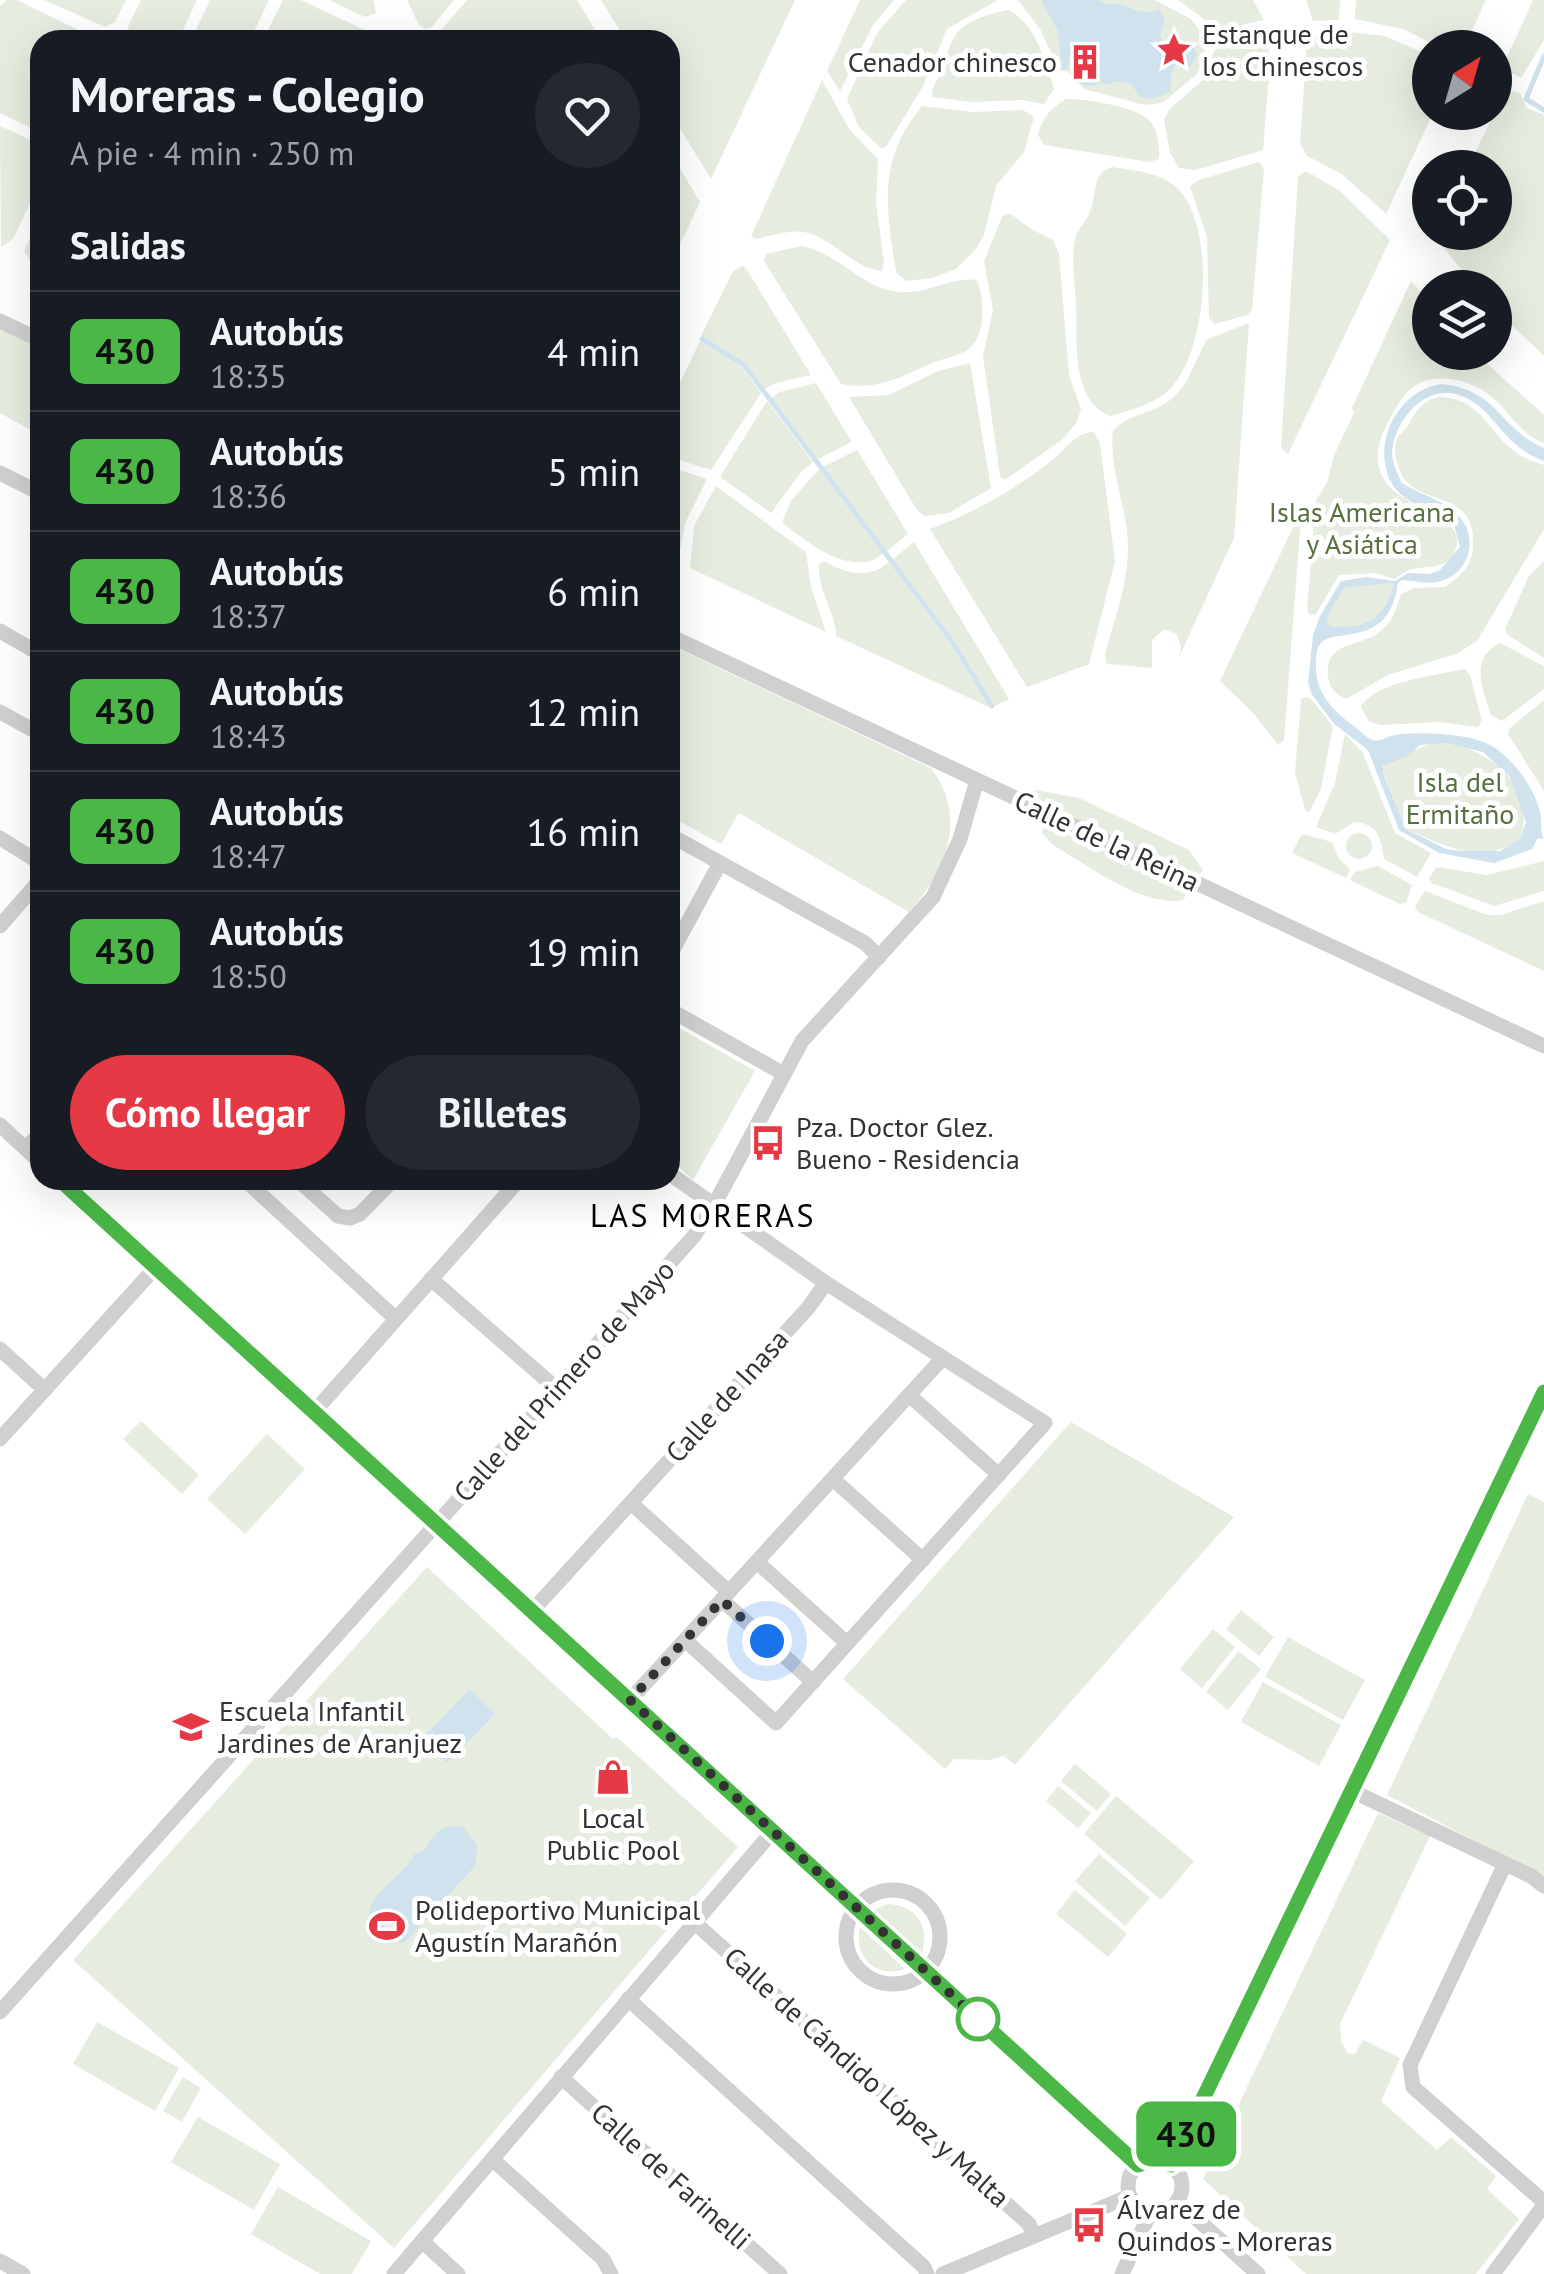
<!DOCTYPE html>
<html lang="es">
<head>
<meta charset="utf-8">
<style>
	:root { --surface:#171b24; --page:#242831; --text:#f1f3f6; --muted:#9ea1a6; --line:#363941; --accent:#e63946 }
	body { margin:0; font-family:"PT Sans",sans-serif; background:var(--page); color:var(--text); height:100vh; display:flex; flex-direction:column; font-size:38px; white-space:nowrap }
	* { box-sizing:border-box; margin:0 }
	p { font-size:32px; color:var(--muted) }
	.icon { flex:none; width:55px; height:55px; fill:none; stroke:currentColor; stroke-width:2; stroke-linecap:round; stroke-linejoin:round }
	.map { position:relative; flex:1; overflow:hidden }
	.drawer { position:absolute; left:30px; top:30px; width:650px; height:1160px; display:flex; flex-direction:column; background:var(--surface); border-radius:30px; box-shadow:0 10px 40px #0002 }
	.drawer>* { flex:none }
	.badge { padding:0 20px; border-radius:15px; font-size:35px; line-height:65px }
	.needle { width:65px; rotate:37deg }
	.tools { position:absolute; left:1412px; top:30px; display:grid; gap:20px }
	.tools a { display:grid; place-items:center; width:100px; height:100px; border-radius:50%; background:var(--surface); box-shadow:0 10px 40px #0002; font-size:50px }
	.you { position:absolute; width:50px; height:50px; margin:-25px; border:8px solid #fff; border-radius:50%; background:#1a73e8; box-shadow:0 0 0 15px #1a73e833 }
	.map>.badge { position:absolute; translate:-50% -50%; box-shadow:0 0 0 5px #fff }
	h2 { padding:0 40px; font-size:38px; line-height:90px }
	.round { display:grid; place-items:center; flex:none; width:105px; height:105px; border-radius:52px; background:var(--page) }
	.head { display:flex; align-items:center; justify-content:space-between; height:170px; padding:0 40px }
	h1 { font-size:48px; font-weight:700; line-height:75px }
	.cta { display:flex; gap:20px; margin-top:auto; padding:20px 40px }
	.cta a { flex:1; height:115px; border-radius:60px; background:var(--accent); color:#fff; font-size:40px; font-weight:700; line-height:115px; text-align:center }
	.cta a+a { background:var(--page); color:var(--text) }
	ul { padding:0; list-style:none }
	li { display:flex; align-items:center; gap:30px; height:120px; padding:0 40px; border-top:2px solid var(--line) }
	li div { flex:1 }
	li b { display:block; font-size:38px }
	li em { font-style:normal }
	li .badge { min-width:110px; font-weight:700; text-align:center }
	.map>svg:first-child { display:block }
</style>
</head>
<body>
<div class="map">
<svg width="1544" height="2274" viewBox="0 0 1544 2274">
	<rect width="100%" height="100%" fill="#fff"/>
	<g fill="#e6ecdf">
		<path d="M17,0L99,40H40V132L0,113V6L7,0Z"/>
		<path d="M44,0H126L115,22L105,27Z"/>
		<path d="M141,0H197L178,40H131L128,27Z"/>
		<path d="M210,0H269L250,40H191Z"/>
		<path d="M283,0H301L373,34L379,40H263Z"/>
		<path d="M329,0H373L376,13L365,17Z"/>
		<path d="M407,0H454L432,27L425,29L419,25Z"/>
		<path d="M467,0H577L601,40H433Z"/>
		<path d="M601,0H795L711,179L670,112V40H626Z"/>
		<path d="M860,0H894L873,25L840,91L827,71Z"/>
		<path d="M906,0H998L947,29L923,86L886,147L881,148L859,127L847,99L877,33Z"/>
		<path d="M1018,0H1155L1191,19L1204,36L1205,55L1197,74L1162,103L1145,105L1084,89L1067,71H1060L1040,29Z"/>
		<path d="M1178,0H1253L1264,20L1219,30Z"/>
		<path d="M1306,0H1340L1339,20L1313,21Z"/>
		<path d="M1356,0H1486L1464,47H1439L1403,29L1355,19Z"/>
		<path d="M1533,0H1544V40L1521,78L1502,68Z"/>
		<path d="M1007,10C1033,19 1048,64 1054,89L1044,104L1022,100L970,102L933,97L932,91C957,43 940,25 1007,10Z"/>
		<path d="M1266,29L1270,61L1263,150L1195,170L1179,168L1170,153L1164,119L1170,109L1204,79L1218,41Z"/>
		<path d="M1340,31L1385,36L1430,56V112L1433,113L1386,214L1342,174L1307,156L1300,144L1307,42L1309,37Z"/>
		<path d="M822,80L849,129L878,159L876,203L884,262L882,271C854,269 833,238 804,232C789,230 771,236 756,239L751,236Z"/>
		<path d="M1506,90L1520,93L1527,108L1544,115V356L1495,309V288L1476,287L1438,241V233L1495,232V168L1468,167Z"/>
		<path d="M1066,99C1084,98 1138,107 1150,121C1158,130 1160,149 1159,159L1149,162L1044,145L1038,135C1042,118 1051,108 1066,99Z"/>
		<path d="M922,106L972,112L1023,110L1034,117L1024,152L996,186L984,235L976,249L956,269L932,278L906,281L896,272C886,207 877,160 922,106Z"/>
		<path d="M0,126L40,144V183L13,239L1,247Z"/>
		<path d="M670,152L700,202L670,266Z"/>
		<path d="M1259,162L1264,168L1252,310L1247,315L1215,324L1209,318L1207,237L1190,186L1199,180Z"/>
		<path d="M1113,167C1135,171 1161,172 1178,189C1217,228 1208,356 1167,392C1153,404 1129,411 1110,416C1069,398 1078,339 1076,303C1075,283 1071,259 1075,240C1077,230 1086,221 1090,212C1097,195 1091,172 1113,167Z"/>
		<path d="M1306,171L1340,191L1390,240L1288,454L1281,447L1298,177Z"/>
		<path d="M1006,214H1011L1031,229L1053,240L1059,254L1069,375L1081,409L1077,422L1063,439L1005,480L1000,476L983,356L993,310L984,261L1002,217Z"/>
		<path d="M40,215V266L29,260L24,251Z"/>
		<path d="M801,246C835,251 858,284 892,291C927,297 949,276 976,280C985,295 986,335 970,348C960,356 944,358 932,363C901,377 877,391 841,384L764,261L766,254Z"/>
		<path d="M743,266L746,268L811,375L776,383L765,389L745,363L701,336L733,271Z"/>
		<path d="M1411,281L1430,302V352L1475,353L1544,415V443C1520,434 1511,414 1493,398C1474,380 1437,371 1414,386C1405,392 1396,407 1391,417C1337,509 1465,504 1457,544C1451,574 1424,563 1407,571C1403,573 1399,577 1394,579L1376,573L1339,575L1316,614L1310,615L1307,610L1316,500L1327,483L1334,455L1354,413L1352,408Z"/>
		<path d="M0,323L40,340V435L0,413Z"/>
		<path d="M1249,323L1234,538L1179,657L1181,646L1177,634L1164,629L1152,640V668L1107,664L1105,654C1116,614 1132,574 1127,531C1123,499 1109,464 1113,431C1127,414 1153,414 1170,400C1191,384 1194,359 1208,339Z"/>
		<path d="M700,341L742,367L761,393L711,470L670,457V404Z"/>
		<path d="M970,363L991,488L949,513L925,516L917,510L849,397L889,395L938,371Z"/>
		<path d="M816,383L852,442L818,459L771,398L780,392Z"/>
		<path d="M1440,397C1480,399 1487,430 1515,452C1523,458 1534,462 1544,465V529L1477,641L1456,654L1388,675L1346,699C1335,694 1329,688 1328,675C1324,639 1365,648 1383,629C1393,620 1397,607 1401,594L1414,588L1445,587C1461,576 1473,565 1473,545C1476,493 1427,505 1406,481C1398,472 1391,448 1398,437C1401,433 1405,430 1408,426C1416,410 1422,401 1440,397Z"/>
		<path d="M767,401L813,462L801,472L771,513L720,477Z"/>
		<path d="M1094,432L1100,444L1115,561L1089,664L1027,687L930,529C973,513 1012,491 1049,463C1063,452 1075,432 1094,432Z"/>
		<path d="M857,450L908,534L887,551L823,467Z"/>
		<path d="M670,467L707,479L685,523L678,563L670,558Z"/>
		<path d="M819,469L883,554C852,579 806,542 782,522L791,501Z"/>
		<path d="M716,486L806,552L811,587L826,632L690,568L694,526Z"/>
		<path d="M1301,518L1284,740L1278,745L1254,714L1220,681L1297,519Z"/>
		<path d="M914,542L1009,699L995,706L956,643L893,559Z"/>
		<path d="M824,561C846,574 868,580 889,562L952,646L991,708L836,636C837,615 818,594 819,564Z"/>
		<path d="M1544,561V658L1508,635L1505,629L1529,576Z"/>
		<path d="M1394,583C1384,616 1368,632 1330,626L1325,619L1344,588Z"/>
		<path d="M1500,643L1544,666V689L1502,721L1491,715C1482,688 1469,658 1500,643Z"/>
		<path d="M670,645L931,768C968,818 947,869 909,912L739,813L721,844L670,816Z"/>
		<path d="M1465,669L1470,675L1482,721L1478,727L1440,722L1380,725L1369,721L1361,707C1374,682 1438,675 1465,669Z"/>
		<path d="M1304,697L1310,698L1333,726L1321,789L1309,813L1305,810L1295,772L1301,700Z"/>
		<path d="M1544,700V791L1508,734L1510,728Z"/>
		<path d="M1345,734L1363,753L1395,833L1431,853L1417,877L1384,859C1381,838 1379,824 1354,822L1335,834L1316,827L1335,783Z"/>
		<path d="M1432,743C1482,741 1539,784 1520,839C1481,867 1444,845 1406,829L1382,769L1388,761Z"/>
		<path d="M1036,790L1079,798L1189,850L1203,870L1200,874L1194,873L1030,796Z"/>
		<path d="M1044,823L1188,891L1183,900C1144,908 1087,865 1053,845L1042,833Z"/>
		<circle cx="1359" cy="846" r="13"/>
		<path d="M1302,834L1332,842L1339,859L1350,869L1346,878L1292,853Z"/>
		<path d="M1544,861V891L1494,906L1432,883L1429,879L1436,867L1487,875Z"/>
		<path d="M1378,866L1412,885L1406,903L1400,904L1350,880L1355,872Z"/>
		<path d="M1425,891L1487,915H1501L1544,901V971L1418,912L1415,906Z"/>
		<path d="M670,1023L755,1071L693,1180L670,1159Z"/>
		<path d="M141,1421L199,1475L182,1494L123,1439Z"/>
		<path d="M1071,1422L1234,1517L1015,1765L1004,1756L989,1760L954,1759L945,1769L843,1679Z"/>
		<path d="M267,1434L305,1469L245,1534L207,1499Z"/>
		<path d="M1528,1494L1544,1502V1877L1387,1795Z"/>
		<path d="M427,1567L612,1738H618L738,1847L394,2248L73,1960Z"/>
		<path d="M1241,1610L1274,1637L1259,1656L1226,1629Z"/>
		<path d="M1213,1629L1235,1647L1202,1688L1180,1669Z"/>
		<path d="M1288,1637L1365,1680L1343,1720L1265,1677Z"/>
		<path d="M1239,1651L1261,1669L1228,1710L1206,1692Z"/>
		<path d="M1263,1682L1341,1725L1319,1766L1241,1722Z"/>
		<path d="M1075,1764L1111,1794L1097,1811L1061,1781Z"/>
		<path d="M1058,1786L1091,1813L1078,1828L1046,1801Z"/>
		<path d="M1116,1796L1194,1861L1161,1900L1084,1834Z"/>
		<path d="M1378,1813L1430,1836L1340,2024L1341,2041L1347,2053L1355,2054L1363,2040L1400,2058L1381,2101L1437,2150L1451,2137L1496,2176L1487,2189L1519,2219L1476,2274H1306L1203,2179Z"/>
		<path d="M1099,1854L1150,1898L1125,1926L1075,1881Z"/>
		<path d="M1075,1890L1127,1934L1108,1957L1056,1914Z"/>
		<path d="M888,1904C916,1905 930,1927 922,1953L874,1910Z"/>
		<path d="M860,1927L905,1969C876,1979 853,1957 860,1927Z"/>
		<path d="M97,2022L179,2068L155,2111L73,2064Z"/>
		<path d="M183,2077L201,2088L182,2122L163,2111Z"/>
		<path d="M198,2117L280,2164L254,2210L171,2162Z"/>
		<path d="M278,2187L371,2241L352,2274H320L251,2234Z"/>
	</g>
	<g fill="#cfe2ee" fill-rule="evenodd">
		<path d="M1041,0H1098C1113,8 1098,2 1115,4C1135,5 1136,18 1159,9L1165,20L1160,35L1163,43L1179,49L1193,45L1197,56L1190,67L1182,61C1167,69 1172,79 1170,92L1153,99L1141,97L1130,83L1116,81L1109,85L1100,82L1092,86L1082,85L1080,82L1089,80C1099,71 1097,58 1089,49L1079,46L1070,56L1068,69H1062L1058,31Z"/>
		<path d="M1442,384C1499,390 1499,429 1544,448V461C1501,446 1495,407 1459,395C1427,384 1399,416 1393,445C1390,458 1396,471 1402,483C1419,494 1441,499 1456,513C1479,534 1472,572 1441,581C1429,585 1415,581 1402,580L1398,583C1388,658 1322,619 1317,652C1311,688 1328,707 1355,727C1361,731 1366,738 1373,740C1381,742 1387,736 1395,735C1419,731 1471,733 1492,746C1514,760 1534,787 1540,812C1543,824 1539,831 1544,839L1538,838L1532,849L1494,863L1439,853L1399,830L1368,750L1334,724L1311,693L1308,683L1313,635L1320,616L1341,581L1366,577L1395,581L1408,573L1429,574L1440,570L1460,547L1454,525C1436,511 1407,505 1394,487C1368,448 1397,389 1442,384ZM1394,583C1385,616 1368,631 1330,626L1326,619L1344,588ZM1445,743L1483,752L1510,777L1526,822L1520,839L1500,851H1462L1446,849L1406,829L1383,773V766L1407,756L1420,745Z"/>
		<path d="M470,1689L495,1714L447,1763L422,1738Z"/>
		<path d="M452,1826L463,1827L477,1844L476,1865L409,1938L403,1943L396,1941L392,1934L397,1920L381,1928C344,1905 409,1876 414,1854L426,1849C432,1836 437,1829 452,1826Z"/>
	</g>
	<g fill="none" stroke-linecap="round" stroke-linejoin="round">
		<g stroke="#cfe2ee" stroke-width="5">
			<path d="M1544,56L1526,99L1544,110"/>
			<path d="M702,339L744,365L953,643L992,706"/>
		</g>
		<g stroke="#d0d0d0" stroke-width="15">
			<path d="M0,321L40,340"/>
			<path d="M0,473L40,493"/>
			<path d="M0,631L40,654"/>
			<path d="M670,636L1544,1046"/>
			<path d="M0,712L40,734"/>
			<path d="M670,835L865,943L879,957"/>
			<path d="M0,838L40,863"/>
			<path d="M0,926L40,880"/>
			<path d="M670,955L720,863"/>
			<path d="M670,1010L784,1074"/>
			<path d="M0,1125L40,1162"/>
			<path d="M26,1148L40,1133"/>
			<path d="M670,1174L826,1283L1045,1423L776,1723L685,1640"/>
			<path d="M60,1180L1138,2165"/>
			<path d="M245,1180L396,1319"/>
			<path d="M298,1180L338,1216L350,1218L360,1214L390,1183L405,1180"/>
			<path d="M431,1279L558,1390"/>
			<path d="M0,1349L45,1390"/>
			<path d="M909,1395L999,1475"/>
			<path d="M314,1412L519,1180"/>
			<path d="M0,1439L156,1267"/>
			<path d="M833,1479L923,1560"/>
			<path d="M631,1503L729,1592"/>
			<path d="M757,1562L847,1643"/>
			<path d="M722,1600L813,1682"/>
			<path d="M532,1611L808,1308L826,1283"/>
			<path d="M630,1700L942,1359"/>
			<path d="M1350,1790L1531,1876L1544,1886"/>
			<path d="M1505,1864L1410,2065L1413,2087L1544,2202"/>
			<circle cx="893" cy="1937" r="47"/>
			<path d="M694,1922L1029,2224L1034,2236"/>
			<path d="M628,1999L924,2267L927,2274"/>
			<path d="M0,2012L694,1236L713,1207L802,1041L933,897L960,839L977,780"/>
			<path d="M561,2077L780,2274"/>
			<path d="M492,2159L603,2259L611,2274"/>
			<circle cx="1155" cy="2186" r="27"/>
			<path d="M1171,2165L1544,1392"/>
			<path d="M1177,2201L1258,2274"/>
			<path d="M422,2241L458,2274"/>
			<path d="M0,2261L23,2274"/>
			<path d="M394,2274L773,1831"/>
			<path d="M943,2274L1130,2196"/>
			<path d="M1122,2274L1150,2213"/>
			<path d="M1493,2274L1544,2205"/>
		</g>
	</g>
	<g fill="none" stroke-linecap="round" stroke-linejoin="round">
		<defs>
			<path id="line" d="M60,1180L1138,2165L1154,2159L1171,2165L1544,1392"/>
		</defs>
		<use href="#line" stroke="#fff" stroke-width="22"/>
		<use href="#line" stroke="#4ab747" stroke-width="15"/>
		<path stroke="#333" stroke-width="10" stroke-dasharray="0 18" d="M767,1641L722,1600L630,1700L978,2019"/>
	</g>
	<defs>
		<symbol id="sight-bare" viewBox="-9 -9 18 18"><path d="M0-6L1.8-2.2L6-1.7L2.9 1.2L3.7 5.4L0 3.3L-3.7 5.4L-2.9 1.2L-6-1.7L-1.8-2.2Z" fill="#e63946" stroke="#fff" stroke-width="2.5" paint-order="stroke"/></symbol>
		<symbol id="building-bare" viewBox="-9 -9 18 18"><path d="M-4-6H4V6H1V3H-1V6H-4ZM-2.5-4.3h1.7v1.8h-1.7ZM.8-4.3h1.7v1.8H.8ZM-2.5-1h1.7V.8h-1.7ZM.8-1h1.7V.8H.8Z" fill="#e63946" stroke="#fff" stroke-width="2.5" paint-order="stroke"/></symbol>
		<symbol id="bus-bare" viewBox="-9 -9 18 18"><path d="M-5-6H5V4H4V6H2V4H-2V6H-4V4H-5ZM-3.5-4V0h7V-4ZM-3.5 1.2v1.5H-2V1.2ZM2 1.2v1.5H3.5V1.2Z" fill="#e63946" stroke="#fff" stroke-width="2.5" paint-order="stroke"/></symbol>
		<symbol id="school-bare" viewBox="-9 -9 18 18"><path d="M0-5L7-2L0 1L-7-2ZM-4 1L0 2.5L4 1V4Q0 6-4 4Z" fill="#e63946" stroke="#fff" stroke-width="2.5" paint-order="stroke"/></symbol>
		<symbol id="shop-bare" viewBox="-9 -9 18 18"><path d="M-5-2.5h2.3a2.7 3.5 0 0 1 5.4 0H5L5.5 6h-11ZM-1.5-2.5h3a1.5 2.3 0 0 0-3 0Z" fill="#e63946" stroke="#fff" stroke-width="2.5" paint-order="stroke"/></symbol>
		<symbol id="stadium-bare" viewBox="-9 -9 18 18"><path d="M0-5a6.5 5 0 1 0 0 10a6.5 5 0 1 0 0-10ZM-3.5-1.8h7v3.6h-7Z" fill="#e63946" stroke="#fff" stroke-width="2.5" paint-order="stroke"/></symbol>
	</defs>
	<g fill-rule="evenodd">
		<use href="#sight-bare" x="1149" y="25" width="50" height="50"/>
		<use href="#building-bare" x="1060" y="37" width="50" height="50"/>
		<use href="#bus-bare" x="743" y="1118" width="50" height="50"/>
		<use href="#school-bare" x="166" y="1702" width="50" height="50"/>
		<use href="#shop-bare" x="588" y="1752" width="50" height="50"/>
		<use href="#stadium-bare" x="362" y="1901" width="50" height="50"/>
		<use href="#bus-bare" x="1064" y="2200" width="50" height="50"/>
	</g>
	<circle fill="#fff" stroke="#4ab747" stroke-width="5" cx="978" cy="2019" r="20"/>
	<g text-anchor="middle" stroke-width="10" stroke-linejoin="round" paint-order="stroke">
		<g font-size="28" fill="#333" stroke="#fff" text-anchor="start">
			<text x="1202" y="44">Estanque de<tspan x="1202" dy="32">los Chinescos</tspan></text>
			<text x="1057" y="72" text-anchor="end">Cenador chinesco</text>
			<text x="796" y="1137">Pza. Doctor Glez.<tspan x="796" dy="32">Bueno - Residencia</tspan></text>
			<text x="219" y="1721">Escuela Infantil<tspan x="219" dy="32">Jardines de Aranjuez</tspan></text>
			<text x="613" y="1828" text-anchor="middle">Local<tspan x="613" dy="32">Public Pool</tspan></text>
			<text x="415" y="1920">Polideportivo Municipal<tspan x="415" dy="32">Agustín Marañón</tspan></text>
			<text x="1117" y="2219">Álvarez de<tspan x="1117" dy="32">Quindos - Moreras</tspan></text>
		</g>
		<g font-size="28" fill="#56703f" stroke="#fff">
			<text x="1362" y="522">Islas Americana<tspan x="1362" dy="32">y Asiática</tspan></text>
			<text x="1460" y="792">Isla del<tspan x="1460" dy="32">Ermitaño</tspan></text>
		</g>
		<g font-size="28" fill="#333" stroke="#fff">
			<text transform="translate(1107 841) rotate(25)" y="10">Calle de la Reina</text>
			<text transform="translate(564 1381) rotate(-48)" y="10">Calle del Primero de Mayo</text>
			<text transform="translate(727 1396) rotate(-48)" y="10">Calle de Inasa</text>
			<text transform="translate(867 2077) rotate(42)" y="10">Calle de Cándido López y Malta</text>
			<text transform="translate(671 2176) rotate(42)" y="10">Calle de Farinelli</text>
		</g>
		<g font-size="32" letter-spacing="2.5" fill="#000" stroke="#fff">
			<text x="703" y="1227">LAS MORERAS</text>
		</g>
	</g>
</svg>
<div class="tools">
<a><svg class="needle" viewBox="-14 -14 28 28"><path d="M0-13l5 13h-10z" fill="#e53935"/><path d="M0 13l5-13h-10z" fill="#9ea1a6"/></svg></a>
<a><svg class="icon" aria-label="locate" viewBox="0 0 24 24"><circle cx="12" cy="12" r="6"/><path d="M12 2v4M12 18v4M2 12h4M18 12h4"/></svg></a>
<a><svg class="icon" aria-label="layers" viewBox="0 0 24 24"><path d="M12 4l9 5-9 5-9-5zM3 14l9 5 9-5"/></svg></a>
</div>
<div class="you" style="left:767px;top:1641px"></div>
<b class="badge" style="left:1186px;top:2134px;background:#4ab747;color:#111">430</b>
<section class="drawer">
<div class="head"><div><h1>Moreras - Colegio</h1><p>A pie · 4 min · 250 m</p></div><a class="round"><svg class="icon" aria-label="heart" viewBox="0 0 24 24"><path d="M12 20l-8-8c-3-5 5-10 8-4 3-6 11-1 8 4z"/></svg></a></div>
<h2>Salidas</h2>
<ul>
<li><span class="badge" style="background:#4ab747;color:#111">430</span><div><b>Autobús</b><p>18:35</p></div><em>4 min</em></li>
<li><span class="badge" style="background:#4ab747;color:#111">430</span><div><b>Autobús</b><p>18:36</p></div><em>5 min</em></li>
<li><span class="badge" style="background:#4ab747;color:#111">430</span><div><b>Autobús</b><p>18:37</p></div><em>6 min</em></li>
<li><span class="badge" style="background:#4ab747;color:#111">430</span><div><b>Autobús</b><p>18:43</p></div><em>12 min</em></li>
<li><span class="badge" style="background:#4ab747;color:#111">430</span><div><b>Autobús</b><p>18:47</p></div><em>16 min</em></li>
<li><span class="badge" style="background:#4ab747;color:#111">430</span><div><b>Autobús</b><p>18:50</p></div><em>19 min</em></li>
</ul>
<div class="cta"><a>Cómo llegar</a><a>Billetes</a></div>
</section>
</div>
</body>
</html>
